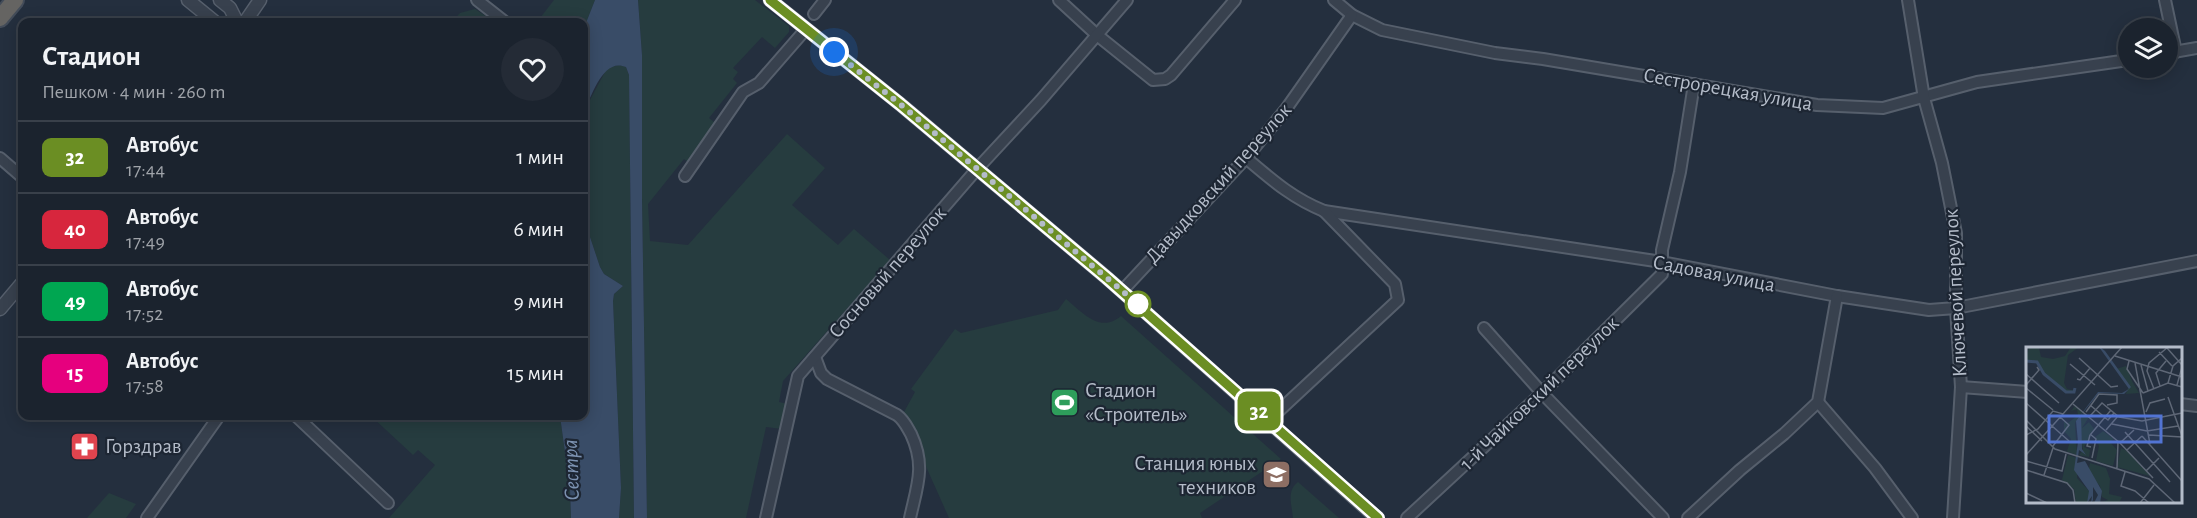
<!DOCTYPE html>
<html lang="ru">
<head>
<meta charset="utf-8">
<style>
	:root { --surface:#1b232e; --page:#242b36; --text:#f1f3f6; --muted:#a0a4aa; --line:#39404a }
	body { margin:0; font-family:"Alegreya Sans",sans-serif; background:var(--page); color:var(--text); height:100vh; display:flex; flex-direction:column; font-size:22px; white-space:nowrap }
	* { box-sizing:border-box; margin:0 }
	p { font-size:20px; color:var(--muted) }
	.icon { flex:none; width:33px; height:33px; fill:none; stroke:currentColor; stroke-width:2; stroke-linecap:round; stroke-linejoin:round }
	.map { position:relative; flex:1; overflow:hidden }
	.sheet { position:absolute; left:18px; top:18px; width:570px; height:402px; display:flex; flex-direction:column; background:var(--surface); border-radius:12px; box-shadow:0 3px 15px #0003,0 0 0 2px var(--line) }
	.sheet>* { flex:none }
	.badge { padding:0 12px; border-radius:9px; font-size:21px; line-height:39px }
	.buttons { position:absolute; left:2118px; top:18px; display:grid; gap:12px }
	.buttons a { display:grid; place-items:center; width:60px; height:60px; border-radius:50%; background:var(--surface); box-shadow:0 3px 15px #0003,0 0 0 2px var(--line); font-size:30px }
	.you { position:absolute; width:30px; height:30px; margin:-15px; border:4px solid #fff; border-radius:50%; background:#1a73e8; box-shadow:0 0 0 9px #1a73e833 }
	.map>.badge { position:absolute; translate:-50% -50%; box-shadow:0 0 0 3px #fff }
	.round { display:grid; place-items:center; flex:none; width:63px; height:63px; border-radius:32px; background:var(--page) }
	.summary { display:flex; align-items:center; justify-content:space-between; height:102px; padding:0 24px }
	h1 { font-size:28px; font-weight:600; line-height:45px }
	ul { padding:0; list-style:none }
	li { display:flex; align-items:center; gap:18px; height:72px; padding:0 24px; border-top:2px solid var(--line) }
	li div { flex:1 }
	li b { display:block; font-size:22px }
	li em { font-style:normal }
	li .badge { min-width:66px; font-weight:700; text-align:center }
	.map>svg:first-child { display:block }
</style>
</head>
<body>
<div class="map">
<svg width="2197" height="518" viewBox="0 0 2197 518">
	<rect width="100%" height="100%" fill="#242f3e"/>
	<g fill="#263c3f">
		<path d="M554,0H595L584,28V22H537Z"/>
		<path d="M638,0H755L785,23L789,26V32L775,48L762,37L733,68L738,72L733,79L737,83L709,118L719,126L692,165L684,159L648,204L650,241L688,245L787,134L825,168L792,205L838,245L854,229L890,260L783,381L779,402L788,404L782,429L766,427L746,518H647L642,199V55Z"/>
		<path d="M475,9L495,22H452L460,13Z"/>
		<path d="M620,65L626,67L629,75L634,518H619L621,488L613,301L614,294L623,286L604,274L600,267L584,219V111L605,72L610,67Z"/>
		<path d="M1066,299C1082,312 1100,334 1121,316L1281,459L1200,513L1202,518H949L924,462V449L904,412L915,392L911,389L955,329L961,333L1058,310Z"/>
		<path d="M371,416H560L570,488L571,518H389L435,465L418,450L413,455Z"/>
		<path d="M1298,482L1339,518H1293C1292,505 1286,491 1298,482Z"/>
		<path d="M109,493L136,504L126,518H87Z"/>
	</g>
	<g fill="#394c67">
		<path d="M595,0H638L642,55V199L647,518H634L629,75L626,67C603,57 592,96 584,111V28Z"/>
		<path d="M584,219L600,267L604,274L623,286L614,294L613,301L621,488L619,518H571L570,488L560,416H584Z"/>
	</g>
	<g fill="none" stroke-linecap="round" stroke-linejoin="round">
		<defs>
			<g id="minor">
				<path d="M477,0L505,22"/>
				<path d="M1059,0L1097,35L1153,80L1165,79L1171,75L1235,0"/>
				<path d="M1334,0L1352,15L1382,30L1495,53L1543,59L1817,105L1883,108L1977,82L2128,60"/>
				<path d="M1908,0L1924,98L1942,163L1956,233V308L1961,387L1953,518"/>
				<path d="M2165,0L2176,52"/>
				<path d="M814,14L825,0"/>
				<path d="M2168,53L2197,48"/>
				<path d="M0,158L22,177"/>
				<path d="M1246,158C1272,180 1292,198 1324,211L1662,262L1837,296L1929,310L1956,308L2197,261"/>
				<path d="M685,176L743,92L759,83L806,29"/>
				<path d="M1122,291L1246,158L1286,109L1352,15"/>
				<path d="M1484,328L1542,393L1663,518"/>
				<path d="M815,357L821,373L827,379L897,415C904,420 907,427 911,434C926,466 917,486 910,518"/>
				<path d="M1961,387L2028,392"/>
				<path d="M1818,402L1875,468L1912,518"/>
				<path d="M2180,404L2197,406"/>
				<path d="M296,416L388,503"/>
				<path d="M1269,420L1398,300L1395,284L1324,211"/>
				<path d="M147,518L219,416"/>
				<path d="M766,518L798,376L977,169L1041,100L1127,0"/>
				<path d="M1407,518L1542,393L1662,274V250L1680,172L1694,84"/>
				<path d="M1688,518L1740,470L1784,434L1818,402L1837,296"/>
			</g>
			<g id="tertiary">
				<path d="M188,0L215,22"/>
				<path d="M220,0L230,8L237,22"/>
				<path d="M770,0L900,104L1107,278L1377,518"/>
				<path d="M245,22L260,0"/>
				<path d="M0,309L22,283"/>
			</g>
			<path id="trunk" d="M0,18L15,0"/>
		</defs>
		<use href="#minor" stroke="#565f6c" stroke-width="14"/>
		<use href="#tertiary" stroke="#565f6c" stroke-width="15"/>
		<use href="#trunk" stroke="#434c59" stroke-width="20"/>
		<use href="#minor" stroke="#38414e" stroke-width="10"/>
		<use href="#tertiary" stroke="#38414e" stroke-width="12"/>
		<use href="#trunk" stroke="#656462" stroke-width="16"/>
	</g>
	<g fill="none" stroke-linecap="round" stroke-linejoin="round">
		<defs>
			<path id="line" d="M770,0L900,104L1107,278L1378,518"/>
		</defs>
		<use href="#line" stroke="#fff" stroke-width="14"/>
		<use href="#line" stroke="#6b8e23" stroke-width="9"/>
		<path stroke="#b4bcc9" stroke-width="6" stroke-dasharray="0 10.8" d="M834,52L900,104L1139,305L1138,304"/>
	</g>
	<defs>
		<symbol id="stadium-square" viewBox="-11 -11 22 22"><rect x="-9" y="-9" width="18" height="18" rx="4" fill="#2e9e5b" stroke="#1d2633"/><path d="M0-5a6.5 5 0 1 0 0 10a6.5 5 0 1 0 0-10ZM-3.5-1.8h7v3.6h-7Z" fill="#fff"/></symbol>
		<symbol id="pharmacy-square" viewBox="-11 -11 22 22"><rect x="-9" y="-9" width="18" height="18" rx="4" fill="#e0444e" stroke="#1d2633"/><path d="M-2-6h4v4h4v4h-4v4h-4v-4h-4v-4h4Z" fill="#fff"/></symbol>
		<symbol id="school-square" viewBox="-11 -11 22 22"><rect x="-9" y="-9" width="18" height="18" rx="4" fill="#8d6e63" stroke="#1d2633"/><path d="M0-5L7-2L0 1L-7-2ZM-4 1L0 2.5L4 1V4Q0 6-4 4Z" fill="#fff"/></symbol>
	</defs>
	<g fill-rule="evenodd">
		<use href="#stadium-square" x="1048" y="386" width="33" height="33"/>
		<use href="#pharmacy-square" x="68" y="430" width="33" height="33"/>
		<use href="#school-square" x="1260" y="458" width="33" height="33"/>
	</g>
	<circle fill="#fff" stroke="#6b8e23" stroke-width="3" cx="1138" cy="304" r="12"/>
	<g text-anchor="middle" stroke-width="4.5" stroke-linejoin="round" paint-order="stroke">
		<g font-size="21" fill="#b4bcc9" stroke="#1d2633">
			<text transform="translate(1728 89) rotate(10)" y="7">Сестрорецкая улица</text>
			<text transform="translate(1218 183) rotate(-48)" y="7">Давыдковский переулок</text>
			<text transform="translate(887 272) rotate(-49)" y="7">Сосновый переулок</text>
			<text transform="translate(1714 273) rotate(11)" y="7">Садовая улица</text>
			<text transform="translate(1955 293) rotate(-93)" y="7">Ключевой переулок</text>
			<text transform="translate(1539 393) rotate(-44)" y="7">1-й Чайковский переулок</text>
		</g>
		<g font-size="21" fill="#b4bcc9" stroke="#1d2633" text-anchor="start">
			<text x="1085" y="397">Стадион<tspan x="1085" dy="24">«Строитель»</tspan></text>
			<text x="105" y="453">Горздрав</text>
			<text x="1256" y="470" text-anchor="end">Станция юных<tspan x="1256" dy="24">техников</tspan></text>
		</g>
		<g font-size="22" font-style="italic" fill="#7c92b1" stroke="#1d2633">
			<text transform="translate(570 470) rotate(-92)" y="8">Сестра</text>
		</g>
	</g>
	<g transform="translate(2026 347)">
		<rect width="156" height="156" fill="#242f3e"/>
		<path d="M3,0L13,1L15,10L27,12L39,9L45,0H53L42,8L38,36L41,42L49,44L40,45L19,27L11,14L0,13ZM100,19L106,34L113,46L100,47L103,38L90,22ZM49,59L56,65L49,76L51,108L37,103L41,104L45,92L38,84V74L42,76L52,68L51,62L45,64ZM57,66L63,70L56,81L63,75L68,82L58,100L64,103L63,110L53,108L57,103L52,76ZM77,84L88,92L84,95L91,103L87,119L70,114L73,99L69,90ZM95,101L101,104L124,129L91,120ZM42,108L51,111V131L64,145L61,156H50L48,142L36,133ZM64,116L80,121L84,132L83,147L96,150L93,156H74L82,153L76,150L74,139L62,126Z" fill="#263c3f"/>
		<path d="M73,0H74L79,4L105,40L98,47L73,46L55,68L56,102L60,108L53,103L51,116L59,114L76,144L74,156H68L72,148L67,140V153L65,156L66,149L61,156L63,144L48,123L52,95L50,74L72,45L96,46L103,42Z" fill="#394c67"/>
		<path fill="none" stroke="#394c67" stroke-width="3" d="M0,14L11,15L18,27L40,45H48L49,41"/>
		<path fill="none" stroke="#5e6776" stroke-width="1.5" d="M141,1L156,18M133,5L146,19M89,9L156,30M53,11L85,40L92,39M103,14L101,22L117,46M109,16L124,97M44,17L69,38M115,18L122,44M0,27L33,56M51,32L54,33L64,21M142,36L147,19L156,11M0,38L13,23L11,20M151,38L156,20M134,39L130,26L140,14M0,41L27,63M128,42L121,24L123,16L142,0M117,46L142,36L156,40M142,50L156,89M0,56L43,94M47,57L94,96L127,131M64,58L82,73L88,66M60,65L73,47L91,48V56L81,58M120,65L124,56L139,52M64,69L76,56L93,70L116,74L156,66M0,73L29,102L123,132L149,156M86,77L121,84L152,79M0,79L16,94M80,83L92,69M99,85L144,135M64,87L70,92L66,111M0,88L12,82L27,64L37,67L96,0M123,88L156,90M116,89L156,134M94,96L108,83M27,99L43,78L33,69M65,100L61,99L64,88L85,63M101,103L116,89M0,108L37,67M0,114L36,124L40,107M91,121L92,95M0,123L41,136L47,143L49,156M120,124L133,111M99,125L95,139L109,144L123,156M18,128L27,101M0,146L21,156M114,156L128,138"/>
		<path fill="#5274d3" fill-opacity="0.15" stroke="#5274d3" stroke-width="3" d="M23,69H135V95H23Z"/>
		<rect width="156" height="156" fill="none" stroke="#b4bcc9" stroke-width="3"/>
	</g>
</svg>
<div class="buttons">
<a><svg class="icon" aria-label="layers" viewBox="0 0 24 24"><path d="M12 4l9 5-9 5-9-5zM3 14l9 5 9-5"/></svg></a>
</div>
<div class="you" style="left:834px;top:52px"></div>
<b class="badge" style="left:1259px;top:411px;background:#6b8e23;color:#fff">32</b>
<section class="sheet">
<div class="summary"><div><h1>Стадион</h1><p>Пешком · 4 мин · 260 m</p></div><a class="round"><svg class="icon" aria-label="heart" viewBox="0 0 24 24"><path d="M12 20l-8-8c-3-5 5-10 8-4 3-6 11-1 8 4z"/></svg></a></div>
<ul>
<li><span class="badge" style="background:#6b8e23;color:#fff">32</span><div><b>Автобус</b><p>17:44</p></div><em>1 мин</em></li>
<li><span class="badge" style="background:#d7263d;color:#fff">40</span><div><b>Автобус</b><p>17:49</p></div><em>6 мин</em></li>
<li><span class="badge" style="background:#00a651;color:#fff">49</span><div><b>Автобус</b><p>17:52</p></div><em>9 мин</em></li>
<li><span class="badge" style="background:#e6007e;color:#fff">15</span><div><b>Автобус</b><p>17:58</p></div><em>15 мин</em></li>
</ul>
</section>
</div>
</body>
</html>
